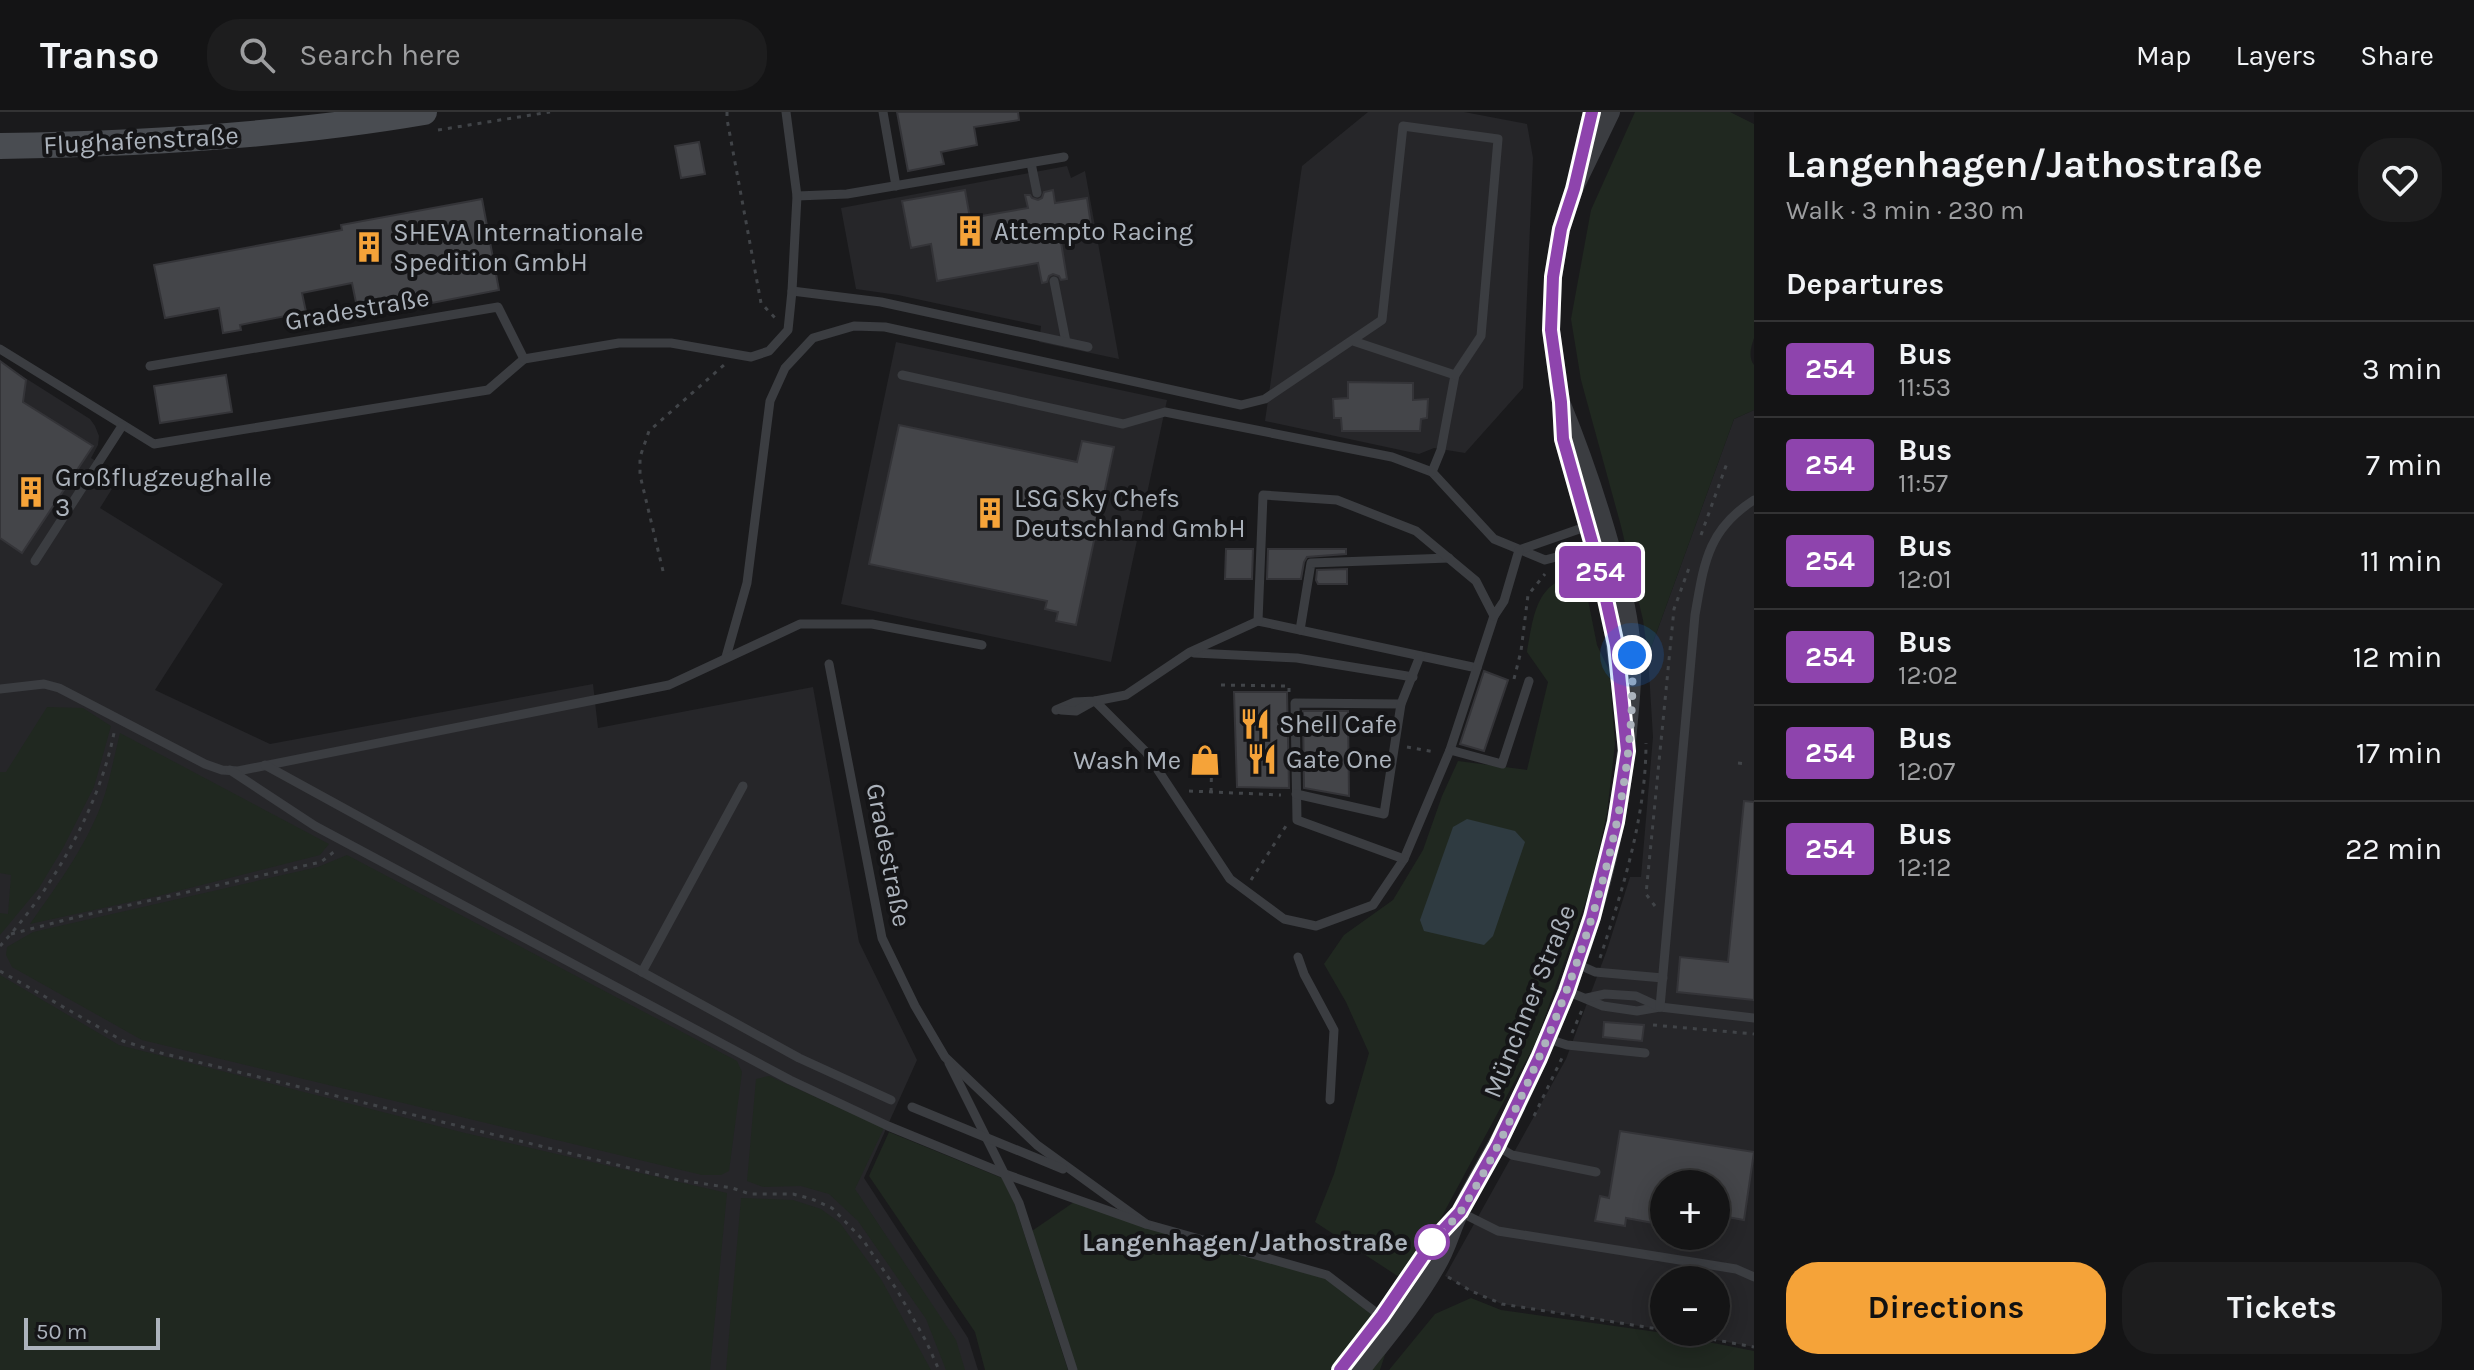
<!DOCTYPE html>
<html lang="en">
<head>
<meta charset="utf-8">
<style>
	:root { --surface:#141415; --page:#1d1d1e; --text:#f1f3f6; --muted:#9d9ea0; --line:#333334; --accent:#f5a339 }
	body { margin:0; font-family:Karla,sans-serif; background:var(--page); color:var(--text); height:100vh; display:flex; flex-direction:column; font-size:30px; white-space:nowrap }
	* { box-sizing:border-box; margin:0 }
	p { font-size:26px; color:var(--muted) }
	.icon { flex:none; width:44px; height:44px; fill:none; stroke:currentColor; stroke-width:2; stroke-linecap:round; stroke-linejoin:round }
	.map { position:relative; flex:1; overflow:hidden }
	.drawer { display:flex; flex-direction:column; background:var(--surface); width:720px }
	.drawer>* { flex:none }
	.badge { padding:0 16px; border-radius:6px; font-size:28px; line-height:52px }
	.tools { position:absolute; left:1650px; top:1058px; display:grid; gap:16px }
	.tools a { display:grid; place-items:center; width:80px; height:80px; border-radius:50%; background:var(--surface); box-shadow:0 4px 20px #0003,0 0 0 2px var(--line); font-size:40px }
	.scale { position:absolute; left:24px; bottom:20px; width:136px; box-sizing:border-box; padding-left:8px; border:4px solid #acb3bc; border-top:0; font-size:22px; line-height:28px; white-space:nowrap; color:#acb3bc; -webkit-text-stroke:6px #151517; paint-order:stroke }
	.you { position:absolute; width:40px; height:40px; margin:-20px; border:6px solid #fff; border-radius:50%; background:#1a73e8; box-shadow:0 0 0 12px #1a73e833 }
	.map>.badge { position:absolute; translate:-50% -50%; box-shadow:0 0 0 4px #fff }
	h2 { padding:0 32px; font-size:30px; line-height:72px }
	.round { display:grid; place-items:center; flex:none; width:84px; height:84px; border-radius:32px; background:var(--page) }
	.head { display:flex; align-items:center; justify-content:space-between; height:136px; padding:0 32px }
	h1 { font-size:38px; font-weight:700; line-height:60px }
	.cta { display:flex; gap:16px; margin-top:auto; padding:16px 32px }
	.cta a { flex:1; height:92px; border-radius:32px; background:var(--accent); color:#111; font-size:32px; font-weight:700; line-height:92px; text-align:center }
	.cta a+a { background:var(--page); color:var(--text) }
	ul { padding:0; list-style:none }
	li { display:flex; align-items:center; gap:24px; height:96px; padding:0 32px; border-top:2px solid var(--line) }
	li div { flex:1 }
	li b { display:block; font-size:30px }
	li em { font-style:normal }
	li .badge { min-width:88px; font-weight:700; text-align:center }
	header { display:flex; align-items:center; gap:48px; box-sizing:border-box; height:112px; padding:0 40px; background:var(--surface); border-bottom:2px solid var(--line) }
	header strong { font-size:38px }
	nav { display:flex; gap:44px; margin-inline-start:auto; font-size:28px }
	.search { width:560px; height:72px; background:var(--page); display:flex; align-items:center; gap:20px; box-sizing:border-box; padding:0 28px; border-radius:32px; color:var(--muted); font-size:30px }
	main { display:flex; flex:1; min-height:0 }
	.map>svg:first-child { display:block }
</style>
</head>
<body>
<header>
<strong>Transo</strong>
<div class="search"><svg class="icon" aria-label="search" viewBox="0 0 24 24"><circle cx="10" cy="10" r="6"/><path d="M15 15l6 6"/></svg>Search here</div>
<nav><a>Map</a><a>Layers</a><a>Share</a></nav>
</header>
<main>
<div class="map">
<svg width="1754" height="1258" viewBox="0 0 1754 1258">
	<rect width="100%" height="100%" fill="#1a1a1c"/>
	<g fill="#262629" fill-rule="evenodd">
		<path d="M1368,0H1464L1527,12L1533,46L1523,276L1465,341L1434,336L1419,342L1265,309L1302,54Z"/>
		<path d="M1067,54L1071,66L1085,59L1119,247L1039,230L1041,214L898,183L856,177L841,96Z"/>
		<path d="M896,230L1167,288L1111,550L841,492Z"/>
		<path d="M0,250L90,307L95,314L99,324L98,333L91,346L120,364L100,396L223,472L155,578L270,632L593,572L598,616L813,575L859,830L917,948L864,1066L968,1226L978,1258H0Z"/>
		<path d="M1754,298V1235L1673,1220H1716V1168H1664V1218L1502,1192L1471,1179L1445,1164L1566,947L1607,838L1630,765H1641L1653,625L1648,544L1734,307ZM1664,1072H1716V1124H1664Z"/>
	</g>
	<g fill="#202820">
		<path d="M1635,0H1730L1754,12V226C1751,235 1748,245 1754,253V298L1734,307L1648,544L1643,508L1621,414L1581,268L1571,207L1591,98Z"/>
		<path d="M1583,463L1597,533L1609,558L1615,632L1607,701L1590,777L1536,930L1435,1117L1399,1165L1315,1110L1334,1062L1369,941L1346,890L1324,852L1344,823L1393,788L1423,738L1442,684L1458,649L1527,658L1548,570L1527,540C1534,502 1536,466 1583,463Z"/>
		<path d="M47,595L83,596L111,614L94,675L63,736L39,776L0,823V801L8,802L11,763L0,761V660H6Z"/>
		<path d="M120,621L329,732L320,743L162,783L30,812C58,772 90,729 105,682C111,662 115,641 120,621Z"/>
		<path d="M347,743L737,949L742,960L729,1059L721,1063H702L142,928L12,855L6,843L7,835L33,820L318,755Z"/>
		<path d="M0,863L119,933L465,1021L727,1081L710,1258H0Z"/>
		<path d="M769,964L884,1016L855,1077L956,1228L965,1258H946L926,1207L858,1109L829,1082L801,1074L763,1075L747,1069L756,967Z"/>
		<path d="M889,1020L1002,1066L1015,1093L1068,1258H985L975,1220L869,1064Z"/>
		<path d="M741,1086L793,1088L821,1097L840,1111L881,1167L931,1258H726Z"/>
		<path d="M1077,1088L1327,1163L1394,1215L1380,1258H1073L1029,1121Z"/>
		<path d="M1471,1186L1501,1198L1657,1220L1754,1239V1258H1389L1435,1202Z"/>
	</g>
	<path fill="#2f3b41" d="M1467,707L1515,719L1525,730L1493,824L1484,833L1424,819L1420,808L1453,715Z"/>
	<g fill="#444549" stroke="#343438" stroke-width="2">
		<path d="M897,0H1018L1019,8L974,15L977,33L941,40L944,52L908,59Z"/>
		<path d="M699,30L705,62L681,66L675,34Z"/>
		<path d="M965,78L970,106L1028,96L1025,83H1030L1032,86L1038,88L1042,86L1044,80L1053,78L1055,91L1087,86L1091,113L1059,118L1067,167L1061,168L1059,164L1053,162L1049,164L1047,170L1042,171L1038,151L937,169L931,132L911,136L902,89Z"/>
		<path d="M482,87L499,178L359,205L352,171L302,181L306,200L240,213L241,218L223,221L219,196L165,206L154,153L342,118L341,113Z"/>
		<path d="M0,249L26,268L23,290L93,334L22,441L0,426Z"/>
		<path d="M226,263L232,300L160,311L154,274Z"/>
		<path d="M1348,270L1413,271V288L1428,287L1427,306L1421,307L1420,319H1342L1341,306H1334L1333,287L1348,286Z"/>
		<path d="M899,313L1077,350L1082,329L1114,335L1076,513L1056,509L1058,500L1045,497L1047,489L869,452Z"/>
		<path d="M1226,437H1253L1252,467H1225Z"/>
		<path d="M1268,437H1346V442L1307,445L1304,450L1301,467H1267Z"/>
		<path d="M1347,457V472H1318L1316,468L1317,458Z"/>
		<path d="M1484,559L1508,568L1484,639L1460,632Z"/>
		<path d="M1234,580H1287L1289,676L1237,675Z"/>
		<path d="M1303,599H1348L1349,684L1304,676Z"/>
		<path d="M1744,689L1754,690V888L1677,880L1680,845L1728,850Z"/>
		<path d="M1604,910L1644,913L1642,929L1603,925Z"/>
		<path d="M1620,1019L1754,1040L1744,1108L1716,1103V1072H1664V1113L1626,1106L1625,1114L1595,1109L1600,1084L1609,1086Z"/>
	</g>
	<g fill="none" stroke-linecap="round" stroke-linejoin="round">
		<g stroke="#414448" stroke-width="3" stroke-dasharray="4 6" stroke-linecap="butt">
			<path d="M727,0V7L761,191L776,207"/>
			<path d="M438,18L550,0"/>
			<path d="M1701,423L1727,351"/>
			<path d="M663,459L640,363V345L649,319L724,253"/>
			<path d="M1514,567L1521,539L1528,483L1545,462"/>
			<path d="M1221,573L1289,574V580"/>
			<path d="M1407,635L1435,640"/>
			<path d="M1738,651L1748,652"/>
			<path d="M1189,679L1281,683"/>
			<path d="M1211,680L1212,642"/>
			<path d="M1251,768L1286,714"/>
			<path d="M1655,794L1646,782L1674,497L1689,456"/>
			<path d="M11,822L81,804L321,750L335,739"/>
			<path d="M0,834C52,778 99,696 114,621"/>
			<path d="M1600,846C1623,777 1646,704 1646,631"/>
			<path d="M0,859L123,929L161,941L679,1068L732,1076L750,1082H793L812,1087L832,1096L863,1128L897,1178L926,1229L939,1258"/>
			<path d="M1653,913L1754,922"/>
			<path d="M1572,921L1582,898"/>
			<path d="M1534,1004L1562,946"/>
			<path d="M1448,1165L1471,1179L1502,1192L1664,1218"/>
			<path d="M1673,1220L1754,1235"/>
		</g>
		<g stroke="#3b3d41" stroke-width="9">
			<path d="M883,0L896,74"/>
			<path d="M1031,51L1037,81"/>
			<path d="M797,84L847,82L1064,45"/>
			<path d="M1054,169L1066,230"/>
			<path d="M792,179L881,190L1088,235"/>
			<path d="M0,237L154,332L488,278L524,247"/>
			<path d="M150,254L498,195L524,247L619,231H671L751,245L769,239L788,218L792,179L797,84L786,0"/>
			<path d="M902,263L1123,312L1165,300L1392,345L1432,360L1494,427L1545,448L1594,435"/>
			<path d="M1432,360L1441,338L1455,263"/>
			<path d="M1519,438L1588,414"/>
			<path d="M35,449L122,314"/>
			<path d="M1258,509L1477,556"/>
			<path d="M1300,518L1311,451L1449,446"/>
			<path d="M1194,541L1297,546L1413,565"/>
			<path d="M726,545L747,471L770,289L785,256L813,226L854,214L885,215L1241,293L1265,287L1382,208L1403,14L1498,27L1481,224L1455,263L1353,229"/>
			<path d="M829,552L882,826L915,894L945,945L1037,1033L1146,1112L1327,1163L1382,1205"/>
			<path d="M0,577L44,572L59,576L205,652L222,658L238,659L669,573L800,512H872L982,533"/>
			<path d="M1095,589L1146,640L1230,767L1284,807L1316,814L1373,793L1404,747L1450,638L1494,504"/>
			<path d="M1401,592L1295,591L1297,708L1404,747"/>
			<path d="M1056,598L1075,590L1095,589L1126,583L1190,540L1258,509L1263,383L1337,388L1416,419L1476,469L1494,504L1504,489L1519,438"/>
			<path d="M1061,598L1076,599L1092,590"/>
			<path d="M1450,638L1502,652L1529,569"/>
			<path d="M265,653L799,946L891,988"/>
			<path d="M230,658L315,714L790,968L888,1014L1005,1062L1146,1112"/>
			<path d="M1296,682L1384,702L1401,592L1420,544"/>
			<path d="M1298,845L1304,862L1334,918L1330,988"/>
			<path d="M1577,852L1595,860L1663,866"/>
			<path d="M642,860L743,674"/>
			<path d="M1567,879L1603,894L1637,899L1660,895"/>
			<path d="M1587,886L1605,882L1636,884L1660,895L1754,906"/>
			<path d="M1660,895L1695,503C1704,452 1707,418 1754,388"/>
			<path d="M1548,927L1567,933L1645,941"/>
			<path d="M949,951L1019,1091L1073,1258"/>
			<path d="M912,995L1063,1057"/>
			<path d="M1497,1034L1512,1043L1596,1060"/>
			<path d="M1460,1100L1498,1119L1736,1157L1754,1165"/>
		</g>
		<g stroke="#3b3d41" stroke-width="18">
			<path d="M1611,0L1574,77L1561,117L1553,165L1551,218L1561,290L1563,327L1594,435L1611,505L1622,586"/>
			<path d="M1581,46L1592,0"/>
			<path d="M1340,1258L1382,1204L1434,1128L1455,1105"/>
			<path d="M1361,1258C1387,1225 1415,1192 1436,1155C1447,1138 1451,1119 1460,1100C1477,1064 1500,1030 1517,993C1574,875 1618,750 1628,618C1631,588 1634,558 1631,527C1628,497 1620,468 1612,439C1598,388 1581,339 1561,290"/>
		</g>
		<path stroke="#494c51" stroke-width="26" d="M0,34C142,32 284,24 424,0"/>
	</g>
	<g fill="none" stroke-linecap="round" stroke-linejoin="round">
		<defs>
			<path id="line" d="M1340,1258L1382,1204L1434,1128L1460,1100L1497,1034L1539,946L1567,879L1592,805L1616,710L1627,639L1616,533L1598,451L1563,327L1561,290L1551,218L1553,165L1561,117L1574,77L1592,0"/>
		</defs>
		<use href="#line" stroke="#fff" stroke-width="18"/>
		<use href="#line" stroke="#8e44ad" stroke-width="12"/>
		<path stroke="#acb3bc" stroke-width="8" stroke-dasharray="0 14.4" d="M1432,1130C1441,1120 1453,1110 1461,1099C1485,1062 1505,1020 1523,981C1585,848 1638,691 1632,543"/>
	</g>
	<defs>
		<symbol id="building-bare" viewBox="-9 -9 18 18"><path d="M-4-6H4V6H1V3H-1V6H-4ZM-2.5-4.3h1.7v1.8h-1.7ZM.8-4.3h1.7v1.8H.8ZM-2.5-1h1.7V.8h-1.7ZM.8-1h1.7V.8H.8Z" fill="#f5a339" stroke="#151517" stroke-width="2.5" paint-order="stroke"/></symbol>
		<symbol id="restaurant-bare" viewBox="-9 -9 18 18"><path d="M-5-6h1v4h1v-4h1v4h1v-4h1v5L-1.5 .5V6h-2V.5L-5-1ZM5-6V6H3V1.5H1.5Q1.5-4 5-6Z" fill="#f5a339" stroke="#151517" stroke-width="2.5" paint-order="stroke"/></symbol>
		<symbol id="shop-bare" viewBox="-9 -9 18 18"><path d="M-5-2.5h2.3a2.7 3.5 0 0 1 5.4 0H5L5.5 6h-11ZM-1.5-2.5h3a1.5 2.3 0 0 0-3 0Z" fill="#f5a339" stroke="#151517" stroke-width="2.5" paint-order="stroke"/></symbol>
	</defs>
	<g fill-rule="evenodd">
		<use href="#building-bare" x="948" y="97" width="44" height="44"/>
		<use href="#building-bare" x="347" y="113" width="44" height="44"/>
		<use href="#building-bare" x="9" y="358" width="44" height="44"/>
		<use href="#building-bare" x="968" y="379" width="44" height="44"/>
		<use href="#restaurant-bare" x="1233" y="590" width="44" height="44"/>
		<use href="#restaurant-bare" x="1240" y="625" width="44" height="44"/>
		<use href="#shop-bare" x="1183" y="626" width="44" height="44"/>
	</g>
	<circle fill="#fff" stroke="#8e44ad" stroke-width="4" cx="1432" cy="1130" r="16"/>
	<g text-anchor="middle" stroke-width="8" stroke-linejoin="round" paint-order="stroke">
		<g font-size="26" fill="#acb3bc" stroke="#151517">
			<text transform="translate(141 28) rotate(-3)" y="9">Flughafenstraße</text>
			<text transform="translate(357 197) rotate(-10)" y="9">Gradestraße</text>
			<text transform="translate(889 743) rotate(79)" y="9">Gradestraße</text>
			<text transform="translate(1529 889) rotate(-68)" y="9">Münchner Straße</text>
		</g>
		<g font-size="26" fill="#acb3bc" stroke="#151517" text-anchor="start">
			<text x="994" y="128">Attempto Racing</text>
			<text x="393" y="129">SHEVA Internationale<tspan x="393" dy="30">Spedition GmbH</tspan></text>
			<text x="55" y="374">Großflugzeughalle<tspan x="55" dy="30">3</tspan></text>
			<text x="1014" y="395">LSG Sky Chefs<tspan x="1014" dy="30">Deutschland GmbH</tspan></text>
			<text x="1279" y="621">Shell Cafe</text>
			<text x="1286" y="656">Gate One</text>
			<text x="1181" y="657" text-anchor="end">Wash Me</text>
		</g>
		<g font-size="26" font-weight="bold" fill="#acb3bc" stroke="#151517" text-anchor="end">
			<text x="1408" y="1139">Langenhagen/Jathostraße</text>
		</g>
	</g>
</svg>
<div class="tools">
<a>+</a>
<a>−</a>
</div>
<div class="scale">50 m</div>
<div class="you" style="left:1632px;top:543px"></div>
<b class="badge" style="left:1600px;top:460px;background:#8e44ad;color:#fff">254</b>
</div>
<section class="drawer">
<div class="head"><div><h1>Langenhagen/Jathostraße</h1><p>Walk · 3 min · 230 m</p></div><a class="round"><svg class="icon" aria-label="heart" viewBox="0 0 24 24"><path d="M12 20l-8-8c-3-5 5-10 8-4 3-6 11-1 8 4z"/></svg></a></div>
<h2>Departures</h2>
<ul>
<li><span class="badge" style="background:#8e44ad;color:#fff">254</span><div><b>Bus</b><p>11:53</p></div><em>3 min</em></li>
<li><span class="badge" style="background:#8e44ad;color:#fff">254</span><div><b>Bus</b><p>11:57</p></div><em>7 min</em></li>
<li><span class="badge" style="background:#8e44ad;color:#fff">254</span><div><b>Bus</b><p>12:01</p></div><em>11 min</em></li>
<li><span class="badge" style="background:#8e44ad;color:#fff">254</span><div><b>Bus</b><p>12:02</p></div><em>12 min</em></li>
<li><span class="badge" style="background:#8e44ad;color:#fff">254</span><div><b>Bus</b><p>12:07</p></div><em>17 min</em></li>
<li><span class="badge" style="background:#8e44ad;color:#fff">254</span><div><b>Bus</b><p>12:12</p></div><em>22 min</em></li>
</ul>
<div class="cta"><a>Directions</a><a>Tickets</a></div>
</section>
</main>
</body>
</html>
